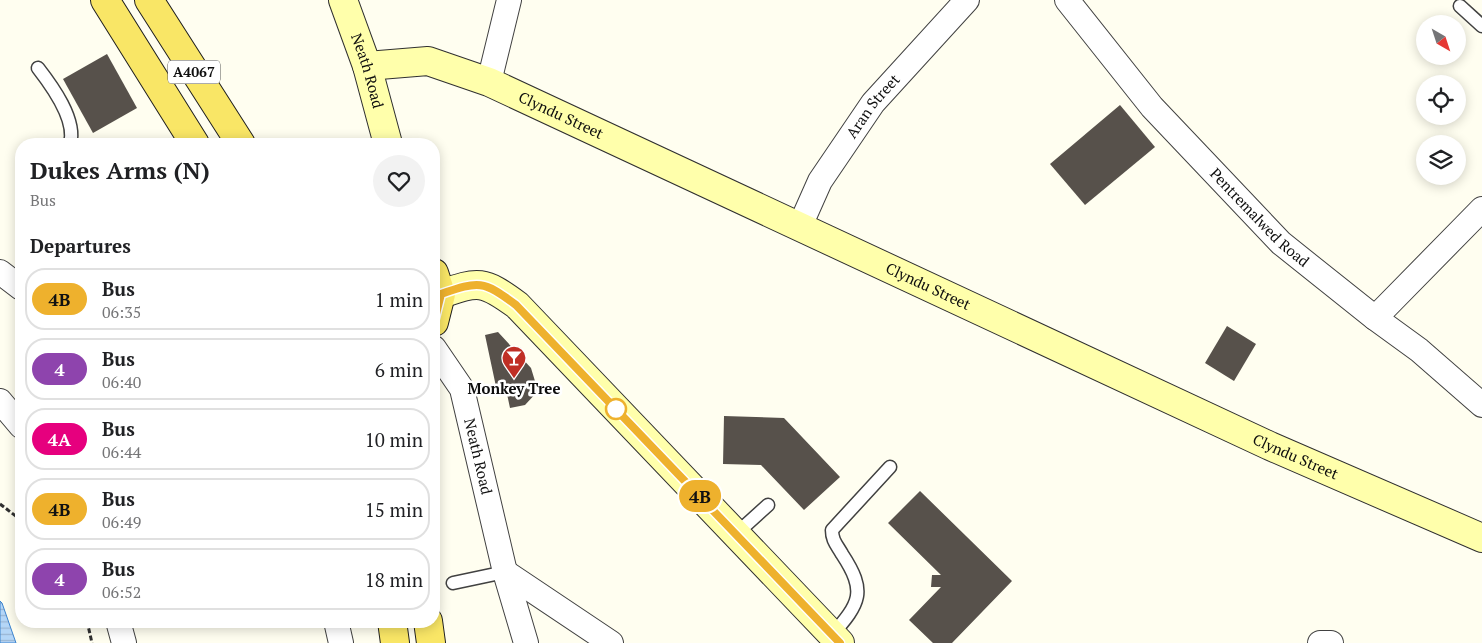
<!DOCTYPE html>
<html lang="en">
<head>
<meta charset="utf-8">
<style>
	:root { --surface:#fff; --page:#f2f2f2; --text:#202124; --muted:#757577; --line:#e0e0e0 }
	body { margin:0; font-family:"PT Serif",serif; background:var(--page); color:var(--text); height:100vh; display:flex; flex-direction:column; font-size:19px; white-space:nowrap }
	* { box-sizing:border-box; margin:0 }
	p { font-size:16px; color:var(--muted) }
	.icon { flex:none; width:28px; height:28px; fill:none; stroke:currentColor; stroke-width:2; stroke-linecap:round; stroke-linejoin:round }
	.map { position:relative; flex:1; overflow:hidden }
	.side { position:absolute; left:15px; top:138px; width:425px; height:490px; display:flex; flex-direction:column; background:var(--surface); border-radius:20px; box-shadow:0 2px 12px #0003 }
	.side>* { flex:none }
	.badge { padding:0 10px; border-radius:16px; font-size:18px; line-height:32px }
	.needle { width:32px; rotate:141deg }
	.fabs { position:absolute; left:1416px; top:15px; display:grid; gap:10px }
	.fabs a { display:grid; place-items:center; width:50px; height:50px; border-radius:50%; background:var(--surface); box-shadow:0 2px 12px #0003; font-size:25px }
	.map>.badge { position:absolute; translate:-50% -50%; box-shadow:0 0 0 2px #fff }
	h2 { padding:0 15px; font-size:19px; line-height:45px }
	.round { display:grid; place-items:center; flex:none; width:52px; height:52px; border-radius:26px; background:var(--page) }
	.headline { display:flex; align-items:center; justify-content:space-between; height:85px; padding:0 15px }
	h1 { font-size:24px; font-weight:600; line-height:38px }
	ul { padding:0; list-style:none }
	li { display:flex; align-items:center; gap:15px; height:62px; margin:0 10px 8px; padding:0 5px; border:2px solid var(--line); border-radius:20px }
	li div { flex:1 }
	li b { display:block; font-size:19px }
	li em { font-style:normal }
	li .badge { min-width:55px; font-weight:700; text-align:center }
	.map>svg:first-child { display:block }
</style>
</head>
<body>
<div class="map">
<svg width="1482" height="643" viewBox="0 0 1482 643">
	<defs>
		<pattern id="water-rules" width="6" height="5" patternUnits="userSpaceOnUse" patternTransform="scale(1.25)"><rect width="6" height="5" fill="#b4d6f7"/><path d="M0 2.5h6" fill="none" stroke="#9ab6d3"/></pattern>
	</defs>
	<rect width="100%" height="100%" fill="#fffef0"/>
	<path fill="url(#water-rules)" stroke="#3b83ce" d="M0,601L2,603L16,643H0Z"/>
	<g fill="#57514b">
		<path d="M107,54L137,108L93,133L63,79Z"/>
		<path d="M1120,105L1155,147L1085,205L1050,164Z"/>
		<path d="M1227,326L1256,344L1234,381L1205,363Z"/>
		<path d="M498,332L531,368L538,391L525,405L510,408L507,394L498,396L485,335Z"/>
		<path d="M724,416L784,418L840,477L804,510L761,465L723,464Z"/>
		<path d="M920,491L1012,581L952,643H933L909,620L941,587H931L932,575H941L888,523Z"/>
	</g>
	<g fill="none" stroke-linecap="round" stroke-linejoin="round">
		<defs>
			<g id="lane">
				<path d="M1460,6L1482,26"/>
				<path d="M38,68C52,86 77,120 70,144"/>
				<path d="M736,534L768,505"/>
				<path d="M453,583L505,572"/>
				<path d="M832,635C860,603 867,592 842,554C837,545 832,541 832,530L890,467"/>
			</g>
			<g id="street">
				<path id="s1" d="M1067,0L1152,107L1281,243L1375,318L1419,350L1482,405"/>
				<path d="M489,82L509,0"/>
				<path id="s2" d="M800,226L820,181L873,103L967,0"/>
				<path d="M0,272L21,288"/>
				<path d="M1375,318L1482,209"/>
				<path id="s3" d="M434,348L462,389L505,572L526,643"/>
				<path d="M0,401L21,426"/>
				<path d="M505,572L611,643"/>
				<path d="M118,621L124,643"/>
				<path d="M336,621L341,643"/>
				<path d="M1320,643H1331"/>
			</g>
			<g id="secondary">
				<path id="s4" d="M343,0L367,66L388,144"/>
				<path id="s5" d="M367,66L428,61L489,82L1270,446L1482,538"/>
				<path d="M441,294C479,281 483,280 517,305L840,643"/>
			</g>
			<g id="primary">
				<path d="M105,0L195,144"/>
				<path d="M149,0L241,144"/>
				<path d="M434,273L441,294L434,322"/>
				<path d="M392,621L395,643"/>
				<path d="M428,621L431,643"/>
			</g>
		</defs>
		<use href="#lane" stroke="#414141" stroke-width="15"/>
		<use href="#street" stroke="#414141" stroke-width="26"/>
		<use href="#secondary" stroke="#303030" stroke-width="30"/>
		<use href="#primary" stroke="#1f1f1f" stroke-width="30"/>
		<g stroke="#303030" stroke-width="3" stroke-dasharray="5 2.5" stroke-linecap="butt">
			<path d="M0,504L21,520"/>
			<path d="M87,621L92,643"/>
		</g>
		<use href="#lane" stroke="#fff" stroke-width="12"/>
		<use href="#street" stroke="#fff" stroke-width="24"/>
		<use href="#secondary" stroke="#ffffab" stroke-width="28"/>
		<use href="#primary" stroke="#f9e666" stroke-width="28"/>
	</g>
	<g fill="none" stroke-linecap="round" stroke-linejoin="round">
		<defs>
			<path id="line" d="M434,322L441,294C479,281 483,280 516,305L840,643"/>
		</defs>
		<use href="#line" stroke="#fff" stroke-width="11"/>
		<use href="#line" stroke="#eeb12d" stroke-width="8"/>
	</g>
	<defs>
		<symbol id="bar-pin" viewBox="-11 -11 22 30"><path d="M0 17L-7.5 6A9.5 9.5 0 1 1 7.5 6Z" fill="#c02f25" stroke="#fff"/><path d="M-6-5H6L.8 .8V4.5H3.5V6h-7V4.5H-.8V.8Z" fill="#fff"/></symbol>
	</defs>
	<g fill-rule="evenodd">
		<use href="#bar-pin" x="500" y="344" width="28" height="38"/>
	</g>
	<circle fill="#fff" stroke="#eeb12d" stroke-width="2.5" cx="616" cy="409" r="10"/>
	<g text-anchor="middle" stroke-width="5" stroke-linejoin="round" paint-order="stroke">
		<rect fill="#fff" stroke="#565656" stroke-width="1" x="168" y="60.5" width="52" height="23" rx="4"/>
		<g font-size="14" font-weight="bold" fill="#0e0e0e">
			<text x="194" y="77">A4067</text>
		</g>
		<g font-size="15" fill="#0e0e0e" stroke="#fff">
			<text dy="5" stroke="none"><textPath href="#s4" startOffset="75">Neath Road</textPath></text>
			<text dy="5" stroke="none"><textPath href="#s2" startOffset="141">Aran Street</textPath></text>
			<text dy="5" stroke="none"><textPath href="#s5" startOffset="205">Clyndu Street</textPath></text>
			<text dy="5" stroke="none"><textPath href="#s1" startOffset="291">Pentremalwed Road</textPath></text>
			<text dy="5" stroke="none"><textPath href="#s5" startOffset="610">Clyndu Street</textPath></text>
			<text dy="5" stroke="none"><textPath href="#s3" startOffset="119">Neath Road</textPath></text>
			<text dy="5" stroke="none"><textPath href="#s5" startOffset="1015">Clyndu Street</textPath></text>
		</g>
		<g font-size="15" font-weight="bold" fill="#0e0e0e" stroke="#fff">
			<text x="514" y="394">Monkey Tree</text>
		</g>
	</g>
</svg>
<div class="fabs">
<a><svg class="needle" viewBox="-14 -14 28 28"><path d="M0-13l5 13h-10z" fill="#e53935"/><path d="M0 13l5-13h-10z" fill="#757577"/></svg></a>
<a><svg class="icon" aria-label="locate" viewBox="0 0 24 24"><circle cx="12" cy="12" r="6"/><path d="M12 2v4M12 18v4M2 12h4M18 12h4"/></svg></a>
<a><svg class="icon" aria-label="layers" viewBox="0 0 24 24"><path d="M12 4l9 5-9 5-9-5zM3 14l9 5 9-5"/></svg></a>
</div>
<b class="badge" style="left:700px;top:496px;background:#eeb12d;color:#111">4B</b>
<section class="side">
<div class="headline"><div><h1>Dukes Arms (N)</h1><p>Bus</p></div><a class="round"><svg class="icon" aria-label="heart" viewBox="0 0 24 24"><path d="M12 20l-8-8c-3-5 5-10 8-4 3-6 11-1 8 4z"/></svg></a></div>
<h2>Departures</h2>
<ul>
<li><span class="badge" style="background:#eeb12d;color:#111">4B</span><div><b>Bus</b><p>06:35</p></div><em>1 min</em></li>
<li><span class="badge" style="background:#8e44ad;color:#fff">4</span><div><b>Bus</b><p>06:40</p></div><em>6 min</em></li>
<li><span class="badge" style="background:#e6007e;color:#fff">4A</span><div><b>Bus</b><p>06:44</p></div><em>10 min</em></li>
<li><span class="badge" style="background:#eeb12d;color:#111">4B</span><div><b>Bus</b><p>06:49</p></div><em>15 min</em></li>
<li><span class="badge" style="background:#8e44ad;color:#fff">4</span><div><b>Bus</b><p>06:52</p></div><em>18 min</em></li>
</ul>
</section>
</div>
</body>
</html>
